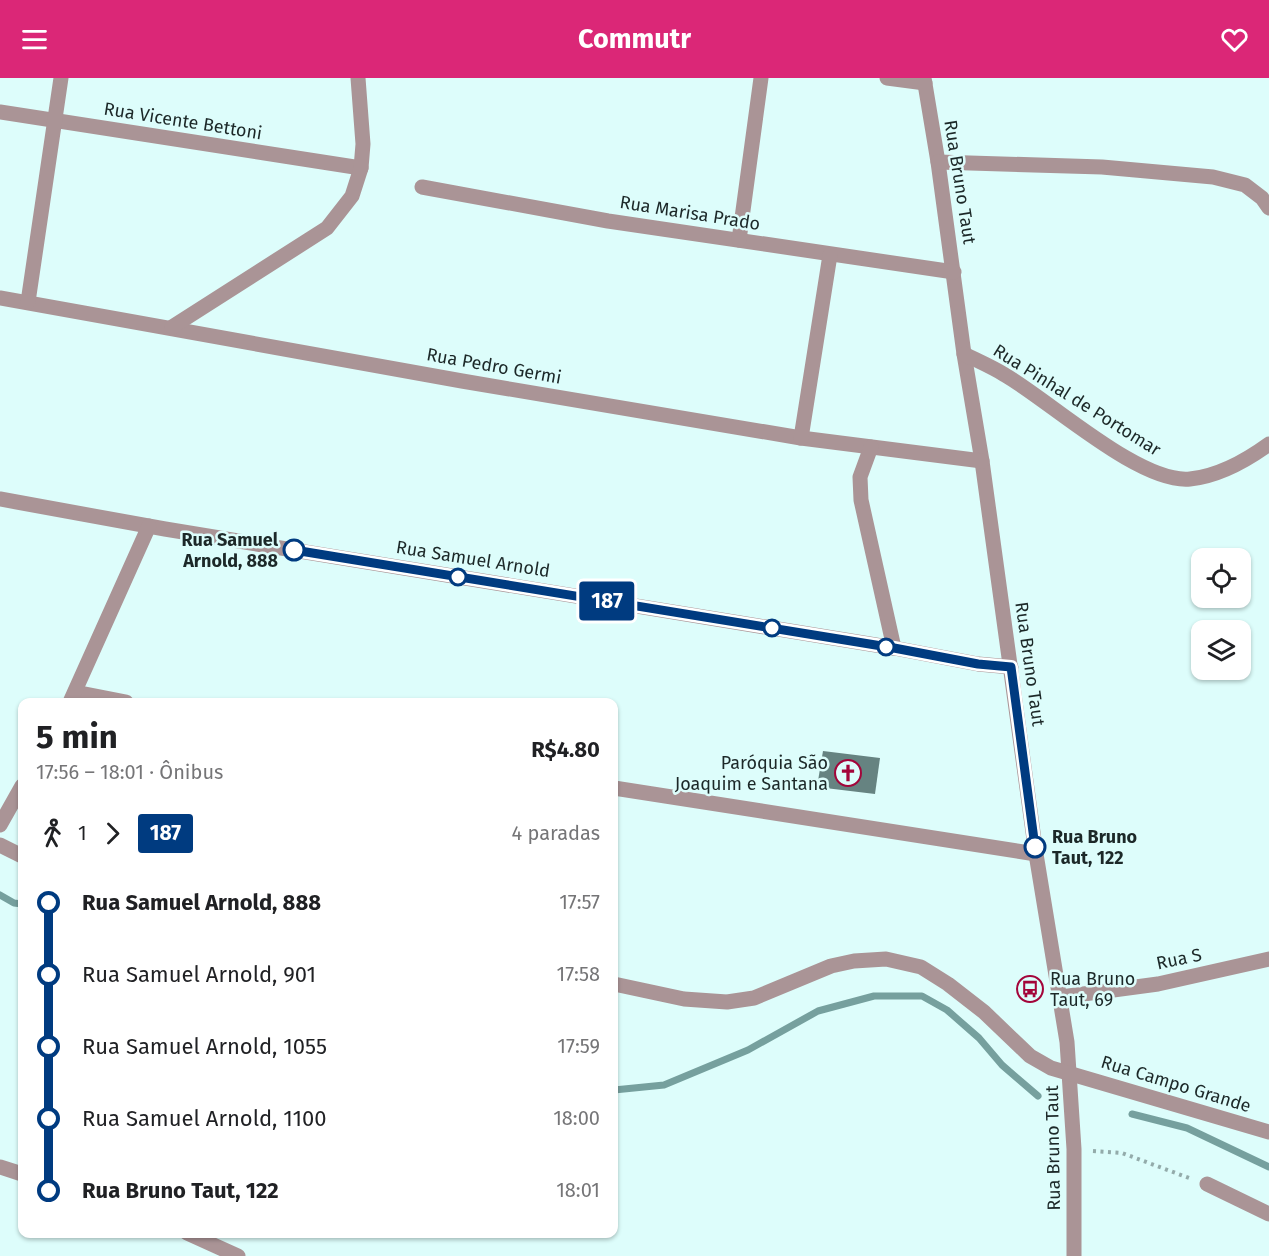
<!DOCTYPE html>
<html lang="pt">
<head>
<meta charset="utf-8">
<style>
	:root { --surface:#fff; --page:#f2f2f2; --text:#202124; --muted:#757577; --accent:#db2777 }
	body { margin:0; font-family:"Fira Sans",sans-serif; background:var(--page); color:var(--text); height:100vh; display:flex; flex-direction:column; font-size:22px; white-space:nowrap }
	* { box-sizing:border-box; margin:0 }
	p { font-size:20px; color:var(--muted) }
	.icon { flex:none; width:33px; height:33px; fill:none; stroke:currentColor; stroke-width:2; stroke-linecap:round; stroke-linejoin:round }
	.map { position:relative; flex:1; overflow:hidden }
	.details { position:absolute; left:18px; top:620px; width:600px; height:540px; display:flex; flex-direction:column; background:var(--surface); border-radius:12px; box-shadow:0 2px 4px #0004 }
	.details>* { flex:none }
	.badge { padding:0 12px; border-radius:4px; font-size:21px; line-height:39px }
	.buttons { position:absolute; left:1191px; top:470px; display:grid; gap:12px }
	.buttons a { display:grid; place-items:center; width:60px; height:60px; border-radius:12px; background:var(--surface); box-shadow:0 2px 4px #0004; font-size:30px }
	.map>.badge { position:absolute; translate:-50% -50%; box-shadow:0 0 0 3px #fff }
	.legs { display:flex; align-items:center; gap:9px; height:66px; padding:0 18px; font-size:20px }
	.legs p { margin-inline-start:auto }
	.overview { display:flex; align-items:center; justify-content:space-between; height:102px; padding:0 18px }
	h1 { font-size:33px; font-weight:700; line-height:45px }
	ul { padding:0 18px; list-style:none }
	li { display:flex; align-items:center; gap:21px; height:72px; font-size:22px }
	li i { display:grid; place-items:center; width:9px; height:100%; margin:0 8px; background:currentColor }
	li i::after { content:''; width:15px; height:15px; margin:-8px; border:4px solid; border-radius:50%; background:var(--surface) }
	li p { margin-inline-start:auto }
	li:first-child i { background:linear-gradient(#0000 50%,currentColor 0) }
	li:last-child i { background:linear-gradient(currentColor 50%,#0000 0) }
	header { display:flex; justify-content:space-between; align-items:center; height:78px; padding:0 18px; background:var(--accent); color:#fff; font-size:27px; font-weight:700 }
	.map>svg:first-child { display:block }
</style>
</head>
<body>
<header><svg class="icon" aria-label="menu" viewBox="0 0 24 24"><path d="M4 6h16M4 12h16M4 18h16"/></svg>Commutr<svg class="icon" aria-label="heart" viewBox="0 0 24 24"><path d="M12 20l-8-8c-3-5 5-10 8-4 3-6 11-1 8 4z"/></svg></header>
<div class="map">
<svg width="1269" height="1178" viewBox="0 0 1269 1178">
	<rect width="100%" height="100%" fill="#ddfdfb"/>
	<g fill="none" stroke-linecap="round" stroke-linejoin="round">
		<g stroke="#76a09e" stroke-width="7">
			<path d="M0,817L14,825L22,826"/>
			<path d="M614,1012L664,1007L748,972L818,933L874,918H922L947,932L979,960L1002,987L1038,1018"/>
			<path d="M1132,1036L1187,1050L1269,1089"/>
		</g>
	</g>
	<path fill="#668381" d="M823,673L880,680L875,716L817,709Z"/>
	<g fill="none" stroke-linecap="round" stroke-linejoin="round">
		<path stroke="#93abaa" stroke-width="4" stroke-dasharray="3 4.5" stroke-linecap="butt" d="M1093,1073L1122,1075L1189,1100"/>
		<g stroke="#aa9496" stroke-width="15">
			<path d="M887,0L925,5"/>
			<path d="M924,0L938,84L964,276L982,383L1036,776L1067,964L1074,1071V1178"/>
			<path d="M0,34L361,90"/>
			<path d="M938,84L1102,89L1213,99L1245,107L1262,120L1269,130"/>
			<path d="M422,109L608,143L954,194"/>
			<path d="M739,162L761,0"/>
			<path d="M0,220L462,303L801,360L982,383"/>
			<path d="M28,224L61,0"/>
			<path d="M172,249L327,150L352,118L361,90L363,66L358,0"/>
			<path d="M964,276C978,283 992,289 1005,297C1050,323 1140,406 1190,401C1219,398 1247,382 1269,366"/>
			<path d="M801,360L830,177"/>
			<path d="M871,369L860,399L861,422L894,570"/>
			<path d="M0,421L165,451L894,570L978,586L1011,589"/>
			<path d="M75,614L126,624"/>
			<path d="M70,624L149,448"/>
			<path d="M614,710L1036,776"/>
			<path d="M0,747L22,708"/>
			<path d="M0,767L22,778"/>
			<path d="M614,906L684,921L727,924L754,920L831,888L854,883L886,881L921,889L948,906L984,934L1030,978L1051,990L1269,1054"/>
			<path d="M1061,919L1158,906L1269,881"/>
			<path d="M0,1089L22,1096"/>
			<path d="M1207,1106L1269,1136"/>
			<path d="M187,1155L238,1178"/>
		</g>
	</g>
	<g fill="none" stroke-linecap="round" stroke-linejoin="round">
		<defs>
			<path id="line-1" d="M294,472L894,570L978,586L1011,589L1035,769"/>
		</defs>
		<use href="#line-1" stroke="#fff" stroke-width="14"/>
		<use href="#line-1" stroke="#003b80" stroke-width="9"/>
	</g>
	<defs>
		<symbol id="church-ring" viewBox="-11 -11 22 22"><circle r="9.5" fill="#ddfdfb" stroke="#a3053a" stroke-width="1.5"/><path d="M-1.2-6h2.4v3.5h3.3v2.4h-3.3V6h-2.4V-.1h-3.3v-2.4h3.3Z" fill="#a3053a"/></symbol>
		<symbol id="bus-ring" viewBox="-11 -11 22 22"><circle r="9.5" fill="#ddfdfb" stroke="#a3053a" stroke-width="1.5"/><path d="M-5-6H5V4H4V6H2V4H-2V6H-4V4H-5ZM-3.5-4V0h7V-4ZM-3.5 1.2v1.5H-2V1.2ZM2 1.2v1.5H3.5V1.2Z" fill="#a3053a"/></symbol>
	</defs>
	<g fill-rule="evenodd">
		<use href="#church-ring" x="833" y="680" width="30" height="30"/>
		<use href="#bus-ring" x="1015" y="896" width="30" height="30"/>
	</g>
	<g fill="#fff" stroke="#003b80" stroke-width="3">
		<circle cx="294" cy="472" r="10"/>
		<circle cx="458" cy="499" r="8"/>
		<circle cx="772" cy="550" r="8"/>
		<circle cx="886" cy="569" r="8"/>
		<circle cx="1035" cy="769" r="10"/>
	</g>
	<g text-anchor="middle" stroke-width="5" stroke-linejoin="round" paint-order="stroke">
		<g font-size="18" fill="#1c2828" stroke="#ddfdfb">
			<text transform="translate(183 43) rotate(9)" y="6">Rua Vicente Bettoni</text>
			<text transform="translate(960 104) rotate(81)" y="6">Rua Bruno Taut</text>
			<text transform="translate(690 135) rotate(9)" y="6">Rua Marisa Prado</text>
			<text transform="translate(494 288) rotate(10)" y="6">Rua Pedro Germi</text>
			<text transform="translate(1077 322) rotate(32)" y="6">Rua Pinhal de Portomar</text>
			<text transform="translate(473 481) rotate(9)" y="6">Rua Samuel Arnold</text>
			<text transform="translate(1030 586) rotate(82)" y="6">Rua Bruno Taut</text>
			<text transform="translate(1179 881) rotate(-12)" y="6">Rua S</text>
			<text transform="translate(1176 1006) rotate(17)" y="6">Rua Campo Grande</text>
			<text transform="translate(1053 1070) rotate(-91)" y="6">Rua Bruno Taut</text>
		</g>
		<g font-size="18" font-weight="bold" fill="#1c2828" stroke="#ddfdfb" text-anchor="end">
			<text x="278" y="468">Rua Samuel<tspan x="278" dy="21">Arnold, 888</tspan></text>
			<text x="1052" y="765" text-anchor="start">Rua Bruno<tspan x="1052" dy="21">Taut, 122</tspan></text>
		</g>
		<g font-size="18" fill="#1c2828" stroke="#ddfdfb" text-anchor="end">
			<text x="828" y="691">Paróquia São<tspan x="828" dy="21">Joaquim e Santana</tspan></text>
			<text x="1050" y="907" text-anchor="start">Rua Bruno<tspan x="1050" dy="21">Taut, 69</tspan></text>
		</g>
	</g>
</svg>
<div class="buttons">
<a><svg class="icon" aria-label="locate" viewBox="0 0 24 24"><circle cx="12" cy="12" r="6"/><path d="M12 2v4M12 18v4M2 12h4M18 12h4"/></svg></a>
<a><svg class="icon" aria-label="layers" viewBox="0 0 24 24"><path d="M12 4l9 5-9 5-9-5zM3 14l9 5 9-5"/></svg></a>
</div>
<b class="badge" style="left:607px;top:523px;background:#003b80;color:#fff">187</b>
<section class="details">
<div class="overview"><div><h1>5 min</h1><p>17:56 – 18:01 · Ônibus</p></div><b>R$4.80</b></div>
<div class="legs"><svg class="icon" aria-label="walk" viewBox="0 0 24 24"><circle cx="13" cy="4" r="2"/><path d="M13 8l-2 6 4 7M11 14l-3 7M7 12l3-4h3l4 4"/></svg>1<svg class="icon" aria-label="forward" viewBox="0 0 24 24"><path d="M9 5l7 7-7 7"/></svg><b class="badge" style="background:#003b80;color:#fff">187</b><p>4 paradas</p></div>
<ul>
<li><i style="color:#003b80"></i><b>Rua Samuel Arnold, 888</b><p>17:57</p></li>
<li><i style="color:#003b80"></i><span>Rua Samuel Arnold, 901</span><p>17:58</p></li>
<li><i style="color:#003b80"></i><span>Rua Samuel Arnold, 1055</span><p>17:59</p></li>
<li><i style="color:#003b80"></i><span>Rua Samuel Arnold, 1100</span><p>18:00</p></li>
<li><i style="color:#003b80"></i><b>Rua Bruno Taut, 122</b><p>18:01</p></li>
</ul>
</section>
</div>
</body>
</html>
